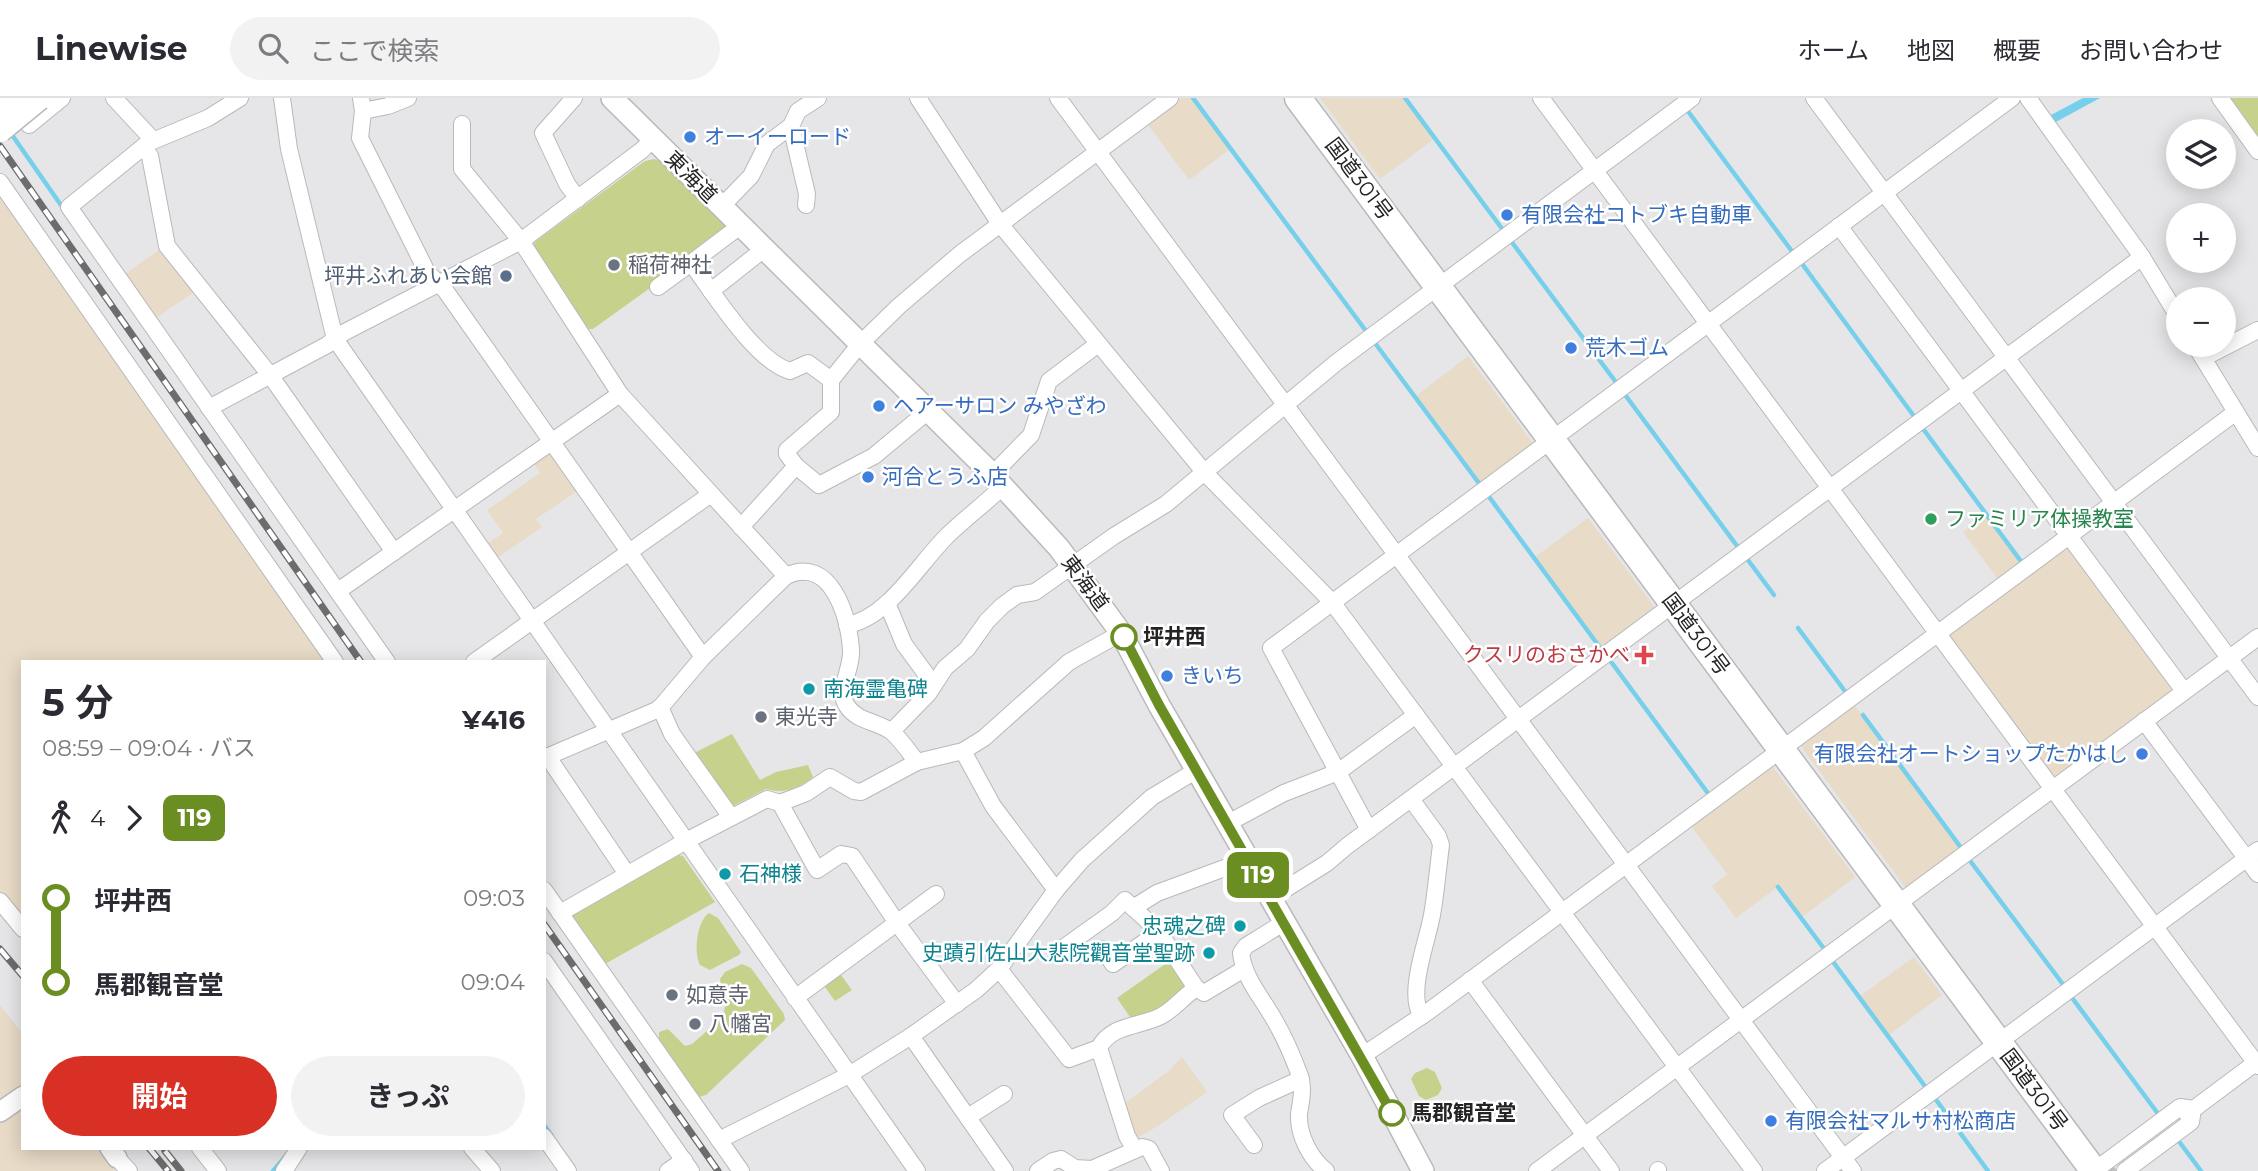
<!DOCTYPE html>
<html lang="ja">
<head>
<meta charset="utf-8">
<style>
	:root { --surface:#fff; --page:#f2f2f3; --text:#2b2b33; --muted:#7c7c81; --line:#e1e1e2; --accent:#d93025 }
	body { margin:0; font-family:Montserrat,"Noto Sans JP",sans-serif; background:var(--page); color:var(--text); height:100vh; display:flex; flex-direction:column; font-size:26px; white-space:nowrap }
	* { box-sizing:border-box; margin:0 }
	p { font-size:23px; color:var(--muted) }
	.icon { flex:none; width:38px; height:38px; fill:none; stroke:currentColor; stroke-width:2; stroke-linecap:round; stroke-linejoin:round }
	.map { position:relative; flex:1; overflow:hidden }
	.drawer { position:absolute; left:21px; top:562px; width:525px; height:490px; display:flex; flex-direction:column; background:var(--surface); border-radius:0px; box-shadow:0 4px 18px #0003 }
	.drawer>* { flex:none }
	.badge { padding:0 14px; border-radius:10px; font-size:24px; line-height:46px }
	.fabs { position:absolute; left:2166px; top:21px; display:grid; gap:14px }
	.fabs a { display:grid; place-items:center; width:70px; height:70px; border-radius:50%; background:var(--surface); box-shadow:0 4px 18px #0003; font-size:35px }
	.map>.badge { position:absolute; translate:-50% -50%; box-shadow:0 0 0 4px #fff }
	.legs { display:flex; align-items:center; gap:10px; height:77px; padding:0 21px; font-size:23px }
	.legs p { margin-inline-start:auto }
	.headline { display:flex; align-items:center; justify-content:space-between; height:119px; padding:0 21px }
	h1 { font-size:38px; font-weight:700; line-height:52px }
	.cta { display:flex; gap:14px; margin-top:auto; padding:14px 21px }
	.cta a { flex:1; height:80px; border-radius:42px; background:var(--accent); color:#fff; font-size:28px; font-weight:700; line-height:80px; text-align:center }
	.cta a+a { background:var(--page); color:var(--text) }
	ul { padding:0 21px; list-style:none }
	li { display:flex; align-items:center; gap:24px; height:84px; font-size:26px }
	li i { display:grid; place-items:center; width:10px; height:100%; margin:0 9px; background:currentColor }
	li i::after { content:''; width:18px; height:18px; margin:-9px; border:5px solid; border-radius:50%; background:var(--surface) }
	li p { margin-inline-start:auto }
	li:first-child i { background:linear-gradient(#0000 50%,currentColor 0) }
	li:last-child i { background:linear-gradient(currentColor 50%,#0000 0) }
	header { display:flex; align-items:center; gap:42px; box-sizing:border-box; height:98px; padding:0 35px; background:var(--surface); border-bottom:2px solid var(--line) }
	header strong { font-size:33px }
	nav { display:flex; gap:38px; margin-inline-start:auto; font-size:24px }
	.search { width:490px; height:63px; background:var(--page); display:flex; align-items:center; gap:18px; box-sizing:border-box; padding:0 24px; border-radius:38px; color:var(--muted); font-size:26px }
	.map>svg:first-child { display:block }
</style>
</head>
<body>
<header>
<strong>Linewise</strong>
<div class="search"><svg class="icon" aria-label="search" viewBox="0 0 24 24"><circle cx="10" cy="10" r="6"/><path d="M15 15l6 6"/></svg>ここで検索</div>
<nav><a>ホーム</a><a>地図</a><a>概要</a><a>お問い合わせ</a></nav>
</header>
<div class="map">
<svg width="2258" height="1073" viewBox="0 0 2258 1073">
	<rect width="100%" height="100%" fill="#e6e6e9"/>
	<g fill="#e8dbc7">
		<path d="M1179,0H1192L1230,51L1189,82L1146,24Z"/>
		<path d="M1320,0H1404L1434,41L1380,81Z"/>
		<path d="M0,89L331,563L23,564V824L0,796Z"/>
		<path d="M163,149L197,192L153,222L122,178Z"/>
		<path d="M1468,258L1535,348L1482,387L1416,298Z"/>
		<path d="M548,354L554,355L580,391L536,421L542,429L497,460L487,446L503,435L487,412L540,375L533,364Z"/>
		<path d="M1986,417L2023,467L2000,484L1963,434Z"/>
		<path d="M1588,420L1656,511L1603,550L1535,459Z"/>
		<path d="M2068,444L2178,593L2054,685L1943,536Z"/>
		<path d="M1852,604L1962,753L1908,793L1798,644Z"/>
		<path d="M1770,665L1855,779L1802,819L1779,788L1736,820L1712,788L1727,776L1689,725Z"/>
		<path d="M1914,859L1942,897L1889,937L1860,898Z"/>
		<path d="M0,907L23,936V989L0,1005Z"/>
		<path d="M1182,959L1207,994L1158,1028L1133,1042L1121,1008L1170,972Z"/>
		<path d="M23,1007V1050H97L115,1073H0V1023Z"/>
	</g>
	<g fill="#c6d28c">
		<path d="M2226,0H2258V45Z"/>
		<path d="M654,61L663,64L725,126V136L593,231H584L532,148L536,143L645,63Z"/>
		<path d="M732,636L760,682L776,674L808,667L813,679C798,691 784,696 766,691L731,709L694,655Z"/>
		<path d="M678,757L683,758L715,804L605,866L571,817Z"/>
		<path d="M709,815L718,820L741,854L739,857L710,872L700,867C693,854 697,823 709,815Z"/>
		<path d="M1171,862L1188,888L1160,913L1132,922L1117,900Z"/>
		<path d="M742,866L751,870L784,916L785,922L706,997L699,999L659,944V934L668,931L685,948L692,946L723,919L725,908L720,881L725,874Z"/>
		<path d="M838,873L852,892L835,903L822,885Z"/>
		<path d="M1427,970L1435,974L1442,990L1438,997L1426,1002L1419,998L1411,981L1415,975Z"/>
	</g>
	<path fill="#76cfeb" d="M2083,0H2100L2054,25L2049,18Z"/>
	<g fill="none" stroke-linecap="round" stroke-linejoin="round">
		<g stroke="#76cfeb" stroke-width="4.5">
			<path d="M1193,0L1366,233"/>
			<path d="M1405,0L1503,132"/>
			<path d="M1687,12L1794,156"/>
			<path d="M10,34L63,110"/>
			<path d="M1511,143L1618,287"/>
			<path d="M1800,163L1916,321"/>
			<path d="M1375,245L1481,388"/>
			<path d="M1623,294L1740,452"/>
			<path d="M1921,328L2023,466"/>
			<path d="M1487,396L1601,551"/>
			<path d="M1745,458L1774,497"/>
			<path d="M1798,530L1847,596"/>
			<path d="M1609,561L1710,698"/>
			<path d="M1863,617L1962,751"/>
			<path d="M1968,760L2065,889"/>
			<path d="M1778,789L1825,852"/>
			<path d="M1831,861L1927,991"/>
			<path d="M2070,897L2159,1017"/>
			<path d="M1934,999L1988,1073"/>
			<path d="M544,1027L552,1038"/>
			<path d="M2178,1042L2201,1073"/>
			<path d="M273,1073L285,1059"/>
		</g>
		<path stroke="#bfbfc2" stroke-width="16" stroke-dasharray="16 8" stroke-linecap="butt" d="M2109,1073L2114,1069"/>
		<defs>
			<g id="minor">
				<path d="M114,0L153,42"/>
				<path d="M240,0L208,20L148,45L69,109L387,564"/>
				<path d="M282,0L289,51L335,241L917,1073"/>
				<path d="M361,0L363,13L360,40L427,174L445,192L703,559"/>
				<path d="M574,0L543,35L567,86L578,101"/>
				<path d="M918,0L1000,126L1205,375L1332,504L1754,1073"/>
				<path d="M1058,0L1853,1073"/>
				<path d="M1541,0L2258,968"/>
				<path d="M1814,0L2258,599"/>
				<path d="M2028,0L2142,159L2179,220"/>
				<path d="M2220,0L2258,53"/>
				<path d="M15,11L29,27L62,0"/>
				<path d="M363,13L388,8L408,0"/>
				<path d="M462,26V71L521,143L620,296L786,478"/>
				<path d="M791,28L807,96L806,107"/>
				<path d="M143,49L150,58L167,148L270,277L394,454"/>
				<path d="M0,84L335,564"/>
				<path d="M721,109L751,78L767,46L791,28L798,13L818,0"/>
				<path d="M740,128L691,165C713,194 755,263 790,273L808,265L831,282"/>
				<path d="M1839,128L2184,593"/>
				<path d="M658,189L691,165"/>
				<path d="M711,193L764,151"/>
				<path d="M2195,247L2258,350"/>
				<path d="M2203,260L2258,232"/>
				<path d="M209,310L327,247L343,235L521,143L642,52L653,41"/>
				<path d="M796,368L819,387L874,358L928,313"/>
				<path d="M992,377L1031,337L1049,283L1098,246"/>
				<path d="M741,429L796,368L787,356V352L831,314V282L860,246L899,208L960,156L1170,0"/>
				<path d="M338,493L620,296"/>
				<path d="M887,505L904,546L934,587"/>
				<path d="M847,527C888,520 918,467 946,439C964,421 985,406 1003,388"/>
				<path d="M474,564L711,396"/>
				<path d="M660,609L672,636L731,719"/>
				<path d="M2144,623L2258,776"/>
				<path d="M892,633L928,596L945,570L967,551L987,523L1002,508L1017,497L1035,494L1114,438L1166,406L1337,264L1692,0"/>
				<path d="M963,653L993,708L1056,792"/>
				<path d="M549,658L554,668L627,776"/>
				<path d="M544,660L659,611L703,559L786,478C831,457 848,517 851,551C853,570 836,592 847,608C858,625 880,623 893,635C902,643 909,654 917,664"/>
				<path d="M1411,701L1438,738L1441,747C1438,770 1436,794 1432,817C1428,841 1406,897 1422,918"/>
				<path d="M780,705L806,695L830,679L854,693L861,694L917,664L963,653L984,640L1069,564L1121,535"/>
				<path d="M1228,725L1284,695L1338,674L1416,617"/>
				<path d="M1369,732L1271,550L2012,0"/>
				<path d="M544,792L741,1073"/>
				<path d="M1271,800L1327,765L1347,748L2142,159"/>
				<path d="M0,803L23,831"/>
				<path d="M1133,810L1157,795L1249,761"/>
				<path d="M560,815L686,743L767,701L780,705L817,772L841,756L852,758L897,825L957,906"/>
				<path d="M1285,824L1246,848L1241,855C1244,881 1263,901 1275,923C1285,940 1293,959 1300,978C1304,991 1301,1003 1299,1016C1298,1037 1310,1060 1326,1073"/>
				<path d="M1063,850L1112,815L1125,802L1159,834L1196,890L1204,895L1244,871"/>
				<path d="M1103,851L1113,866L1159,834"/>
				<path d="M544,863L691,1073"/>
				<path d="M999,871L1069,961L1099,950C1111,926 1140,929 1161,918C1174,911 1183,899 1196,890"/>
				<path d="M1470,882L1611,1073"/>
				<path d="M795,900L936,796"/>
				<path d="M911,938L1005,1073"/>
				<path d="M1099,950L1127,1038L1135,1052"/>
				<path d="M1362,958L1429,913L2236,314"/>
				<path d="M2187,1016L2258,963"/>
				<path d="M968,1019L1004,996"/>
				<path d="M544,1039L568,1073"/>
				<path d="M719,1042L849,977L911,938L976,892L999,871L1056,792L1082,762L1152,699L1197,672"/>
				<path d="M1254,1047L1232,1017L1259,1000L1301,981"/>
				<path d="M200,1050L218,1073"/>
				<path d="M472,1050L492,1073"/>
				<path d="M117,1060L129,1073"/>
				<path d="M1658,1072V1073"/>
				<path d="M284,1073L299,1050"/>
				<path d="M668,1073L684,1062"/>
				<path d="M1038,1073L1053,1063L1061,1061L1075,1070L1092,1071L1142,1049L1149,1051L1161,1073"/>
				<path d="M1537,1073L2258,539"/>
				<path d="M1825,1073L2258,752"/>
				<path d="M2094,1073L2180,1009L2193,1011L2191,1024L2125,1073"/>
			</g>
			<g id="tertiary">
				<path d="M0,1014L23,998"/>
				<path d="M110,1050L117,1060"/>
			</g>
			<path id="secondary" d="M612,0L987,371L1059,450L1121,535L1159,607L1362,958L1423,1073"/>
			<path id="trunk" d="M1298,0L2094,1073"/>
		</defs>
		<use href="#minor" stroke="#b8b9bb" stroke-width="18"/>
		<use href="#tertiary" stroke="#b8b9bb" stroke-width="22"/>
		<use href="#secondary" stroke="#b8b9bb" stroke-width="24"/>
		<use href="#trunk" stroke="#b8b9bb" stroke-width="29"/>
		<use href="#minor" stroke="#fff" stroke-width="16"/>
		<use href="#tertiary" stroke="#fff" stroke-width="19"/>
		<use href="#secondary" stroke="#fff" stroke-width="21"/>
		<use href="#trunk" stroke="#fff" stroke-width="26"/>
		<defs>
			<g id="rail">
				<path d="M0,48L361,564"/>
				<path d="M544,826L718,1073"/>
				<path d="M0,851L23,878"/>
				<path d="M149,1050L168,1073"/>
				<path d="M165,1053L181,1073"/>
			</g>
		</defs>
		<use href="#rail" stroke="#6c6c6d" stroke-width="7"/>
		<use href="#rail" stroke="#fff" stroke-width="4.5" stroke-dasharray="13" stroke-linecap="butt"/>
		<defs>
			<g id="primary-bridge">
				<path d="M0,9L11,0"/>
				<path d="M0,32L39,0"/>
			</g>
		</defs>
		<use href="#primary-bridge" stroke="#b8b9bb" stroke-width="27" stroke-linecap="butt"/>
		<use href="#primary-bridge" stroke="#fff" stroke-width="24"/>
	</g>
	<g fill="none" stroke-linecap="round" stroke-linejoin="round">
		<defs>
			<path id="line-1" d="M1124,539L1159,607L1392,1015"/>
		</defs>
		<use href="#line-1" stroke="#fff" stroke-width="16"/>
		<use href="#line-1" stroke="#6b8e23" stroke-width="10"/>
	</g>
	<g fill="#3f7fe0" stroke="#fff" stroke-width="2.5">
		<circle cx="690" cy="39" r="7"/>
		<circle cx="1507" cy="117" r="7"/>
		<circle cx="1571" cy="250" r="7"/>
		<circle cx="879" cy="308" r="7"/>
		<circle cx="868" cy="379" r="7"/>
		<circle cx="1167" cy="578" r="7"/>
		<circle cx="2142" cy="656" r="7"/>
		<circle cx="1771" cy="1023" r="7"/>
	</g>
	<g fill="#6b7280" stroke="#fff" stroke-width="2.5">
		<circle cx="614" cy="167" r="7"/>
		<circle cx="761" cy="619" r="7"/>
		<circle cx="672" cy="897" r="7"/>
		<circle cx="695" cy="926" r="7"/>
	</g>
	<circle fill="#5c6f8a" stroke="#fff" stroke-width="2.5" cx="506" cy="178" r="7"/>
	<circle fill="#2e9e5b" stroke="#fff" stroke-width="2.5" cx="1931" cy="421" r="7"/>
	<g fill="#fff" stroke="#6b8e23" stroke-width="3.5">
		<circle cx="1124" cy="539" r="12"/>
		<circle cx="1392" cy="1015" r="12"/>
	</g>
	<path fill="#e0444e" stroke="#fff" stroke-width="2.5" d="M1640.5 546.5h7v7h7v7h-7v7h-7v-7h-7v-7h7z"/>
	<g fill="#0f9aa8" stroke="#fff" stroke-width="2.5">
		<circle cx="809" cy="591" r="7"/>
		<circle cx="725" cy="776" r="7"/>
		<circle cx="1240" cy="828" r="7"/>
		<circle cx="1209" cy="855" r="7"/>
	</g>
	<g text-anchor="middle" stroke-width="5" stroke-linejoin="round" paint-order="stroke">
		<g font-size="21" fill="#366cbe" stroke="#fff" text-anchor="start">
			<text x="704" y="46">オーイーロード</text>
			<text x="1521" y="124">有限会社コトブキ自動車</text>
			<text x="1585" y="257">荒木ゴム</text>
			<text x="893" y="315">ヘアーサロン みやざわ</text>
			<text x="882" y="386">河合とうふ店</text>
			<text x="1181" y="585">きいち</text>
			<text x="2128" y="663" text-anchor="end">有限会社オートショップたかはし</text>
			<text x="1785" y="1030">有限会社マルサ村松商店</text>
		</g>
		<g font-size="21" fill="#242425" stroke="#fff">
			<text transform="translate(691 79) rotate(45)" y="7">東海道</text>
			<text transform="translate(1359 81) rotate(53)" y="7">国道301号</text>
			<text transform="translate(1085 485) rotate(53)" y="7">東海道</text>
			<text transform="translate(1696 536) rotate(53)" y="7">国道301号</text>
			<text transform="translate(2034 992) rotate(53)" y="7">国道301号</text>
		</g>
		<g font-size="21" fill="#5b616d" stroke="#fff" text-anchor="start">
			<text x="628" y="174">稲荷神社</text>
			<text x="775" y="626">東光寺</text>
			<text x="686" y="904">如意寺</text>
			<text x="709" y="933">八幡宮</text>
		</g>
		<g font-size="21" fill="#4e5e75" stroke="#fff" text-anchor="end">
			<text x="492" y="185">坪井ふれあい会館</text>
		</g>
		<g font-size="21" fill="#27864d" stroke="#fff" text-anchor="start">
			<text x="1945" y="428">ファミリア体操教室</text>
		</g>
		<g font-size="21" font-weight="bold" fill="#242425" stroke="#fff" text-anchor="start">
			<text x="1143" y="546">坪井西</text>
			<text x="1411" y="1022">馬郡観音堂</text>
		</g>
		<g font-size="21" fill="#be3a42" stroke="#fff" text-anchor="end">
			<text x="1630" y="564">クスリのおさかべ</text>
		</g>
		<g font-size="21" fill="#0d838f" stroke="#fff" text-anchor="start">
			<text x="823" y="598">南海霊亀碑</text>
			<text x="739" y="783">石神様</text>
			<text x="1226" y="835" text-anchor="end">忠魂之碑</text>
			<text x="1195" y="862" text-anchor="end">史蹟引佐山大悲院觀音堂聖跡</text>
		</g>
	</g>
</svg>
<div class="fabs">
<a><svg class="icon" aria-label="layers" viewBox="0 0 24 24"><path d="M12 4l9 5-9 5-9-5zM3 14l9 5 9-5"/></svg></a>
<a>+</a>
<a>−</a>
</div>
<b class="badge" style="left:1258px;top:777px;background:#6b8e23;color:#fff">119</b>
<section class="drawer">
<div class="headline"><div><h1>5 分</h1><p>08:59 – 09:04 · バス</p></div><b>¥416</b></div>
<div class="legs"><svg class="icon" aria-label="walk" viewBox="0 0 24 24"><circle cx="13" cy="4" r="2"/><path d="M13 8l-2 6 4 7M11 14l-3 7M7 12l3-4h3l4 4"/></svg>4<svg class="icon" aria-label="forward" viewBox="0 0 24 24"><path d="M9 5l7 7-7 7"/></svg><b class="badge" style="background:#6b8e23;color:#fff">119</b></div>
<ul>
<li><i style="color:#6b8e23"></i><b>坪井西</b><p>09:03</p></li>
<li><i style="color:#6b8e23"></i><b>馬郡観音堂</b><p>09:04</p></li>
</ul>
<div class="cta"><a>開始</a><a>きっぷ</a></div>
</section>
</div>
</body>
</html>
